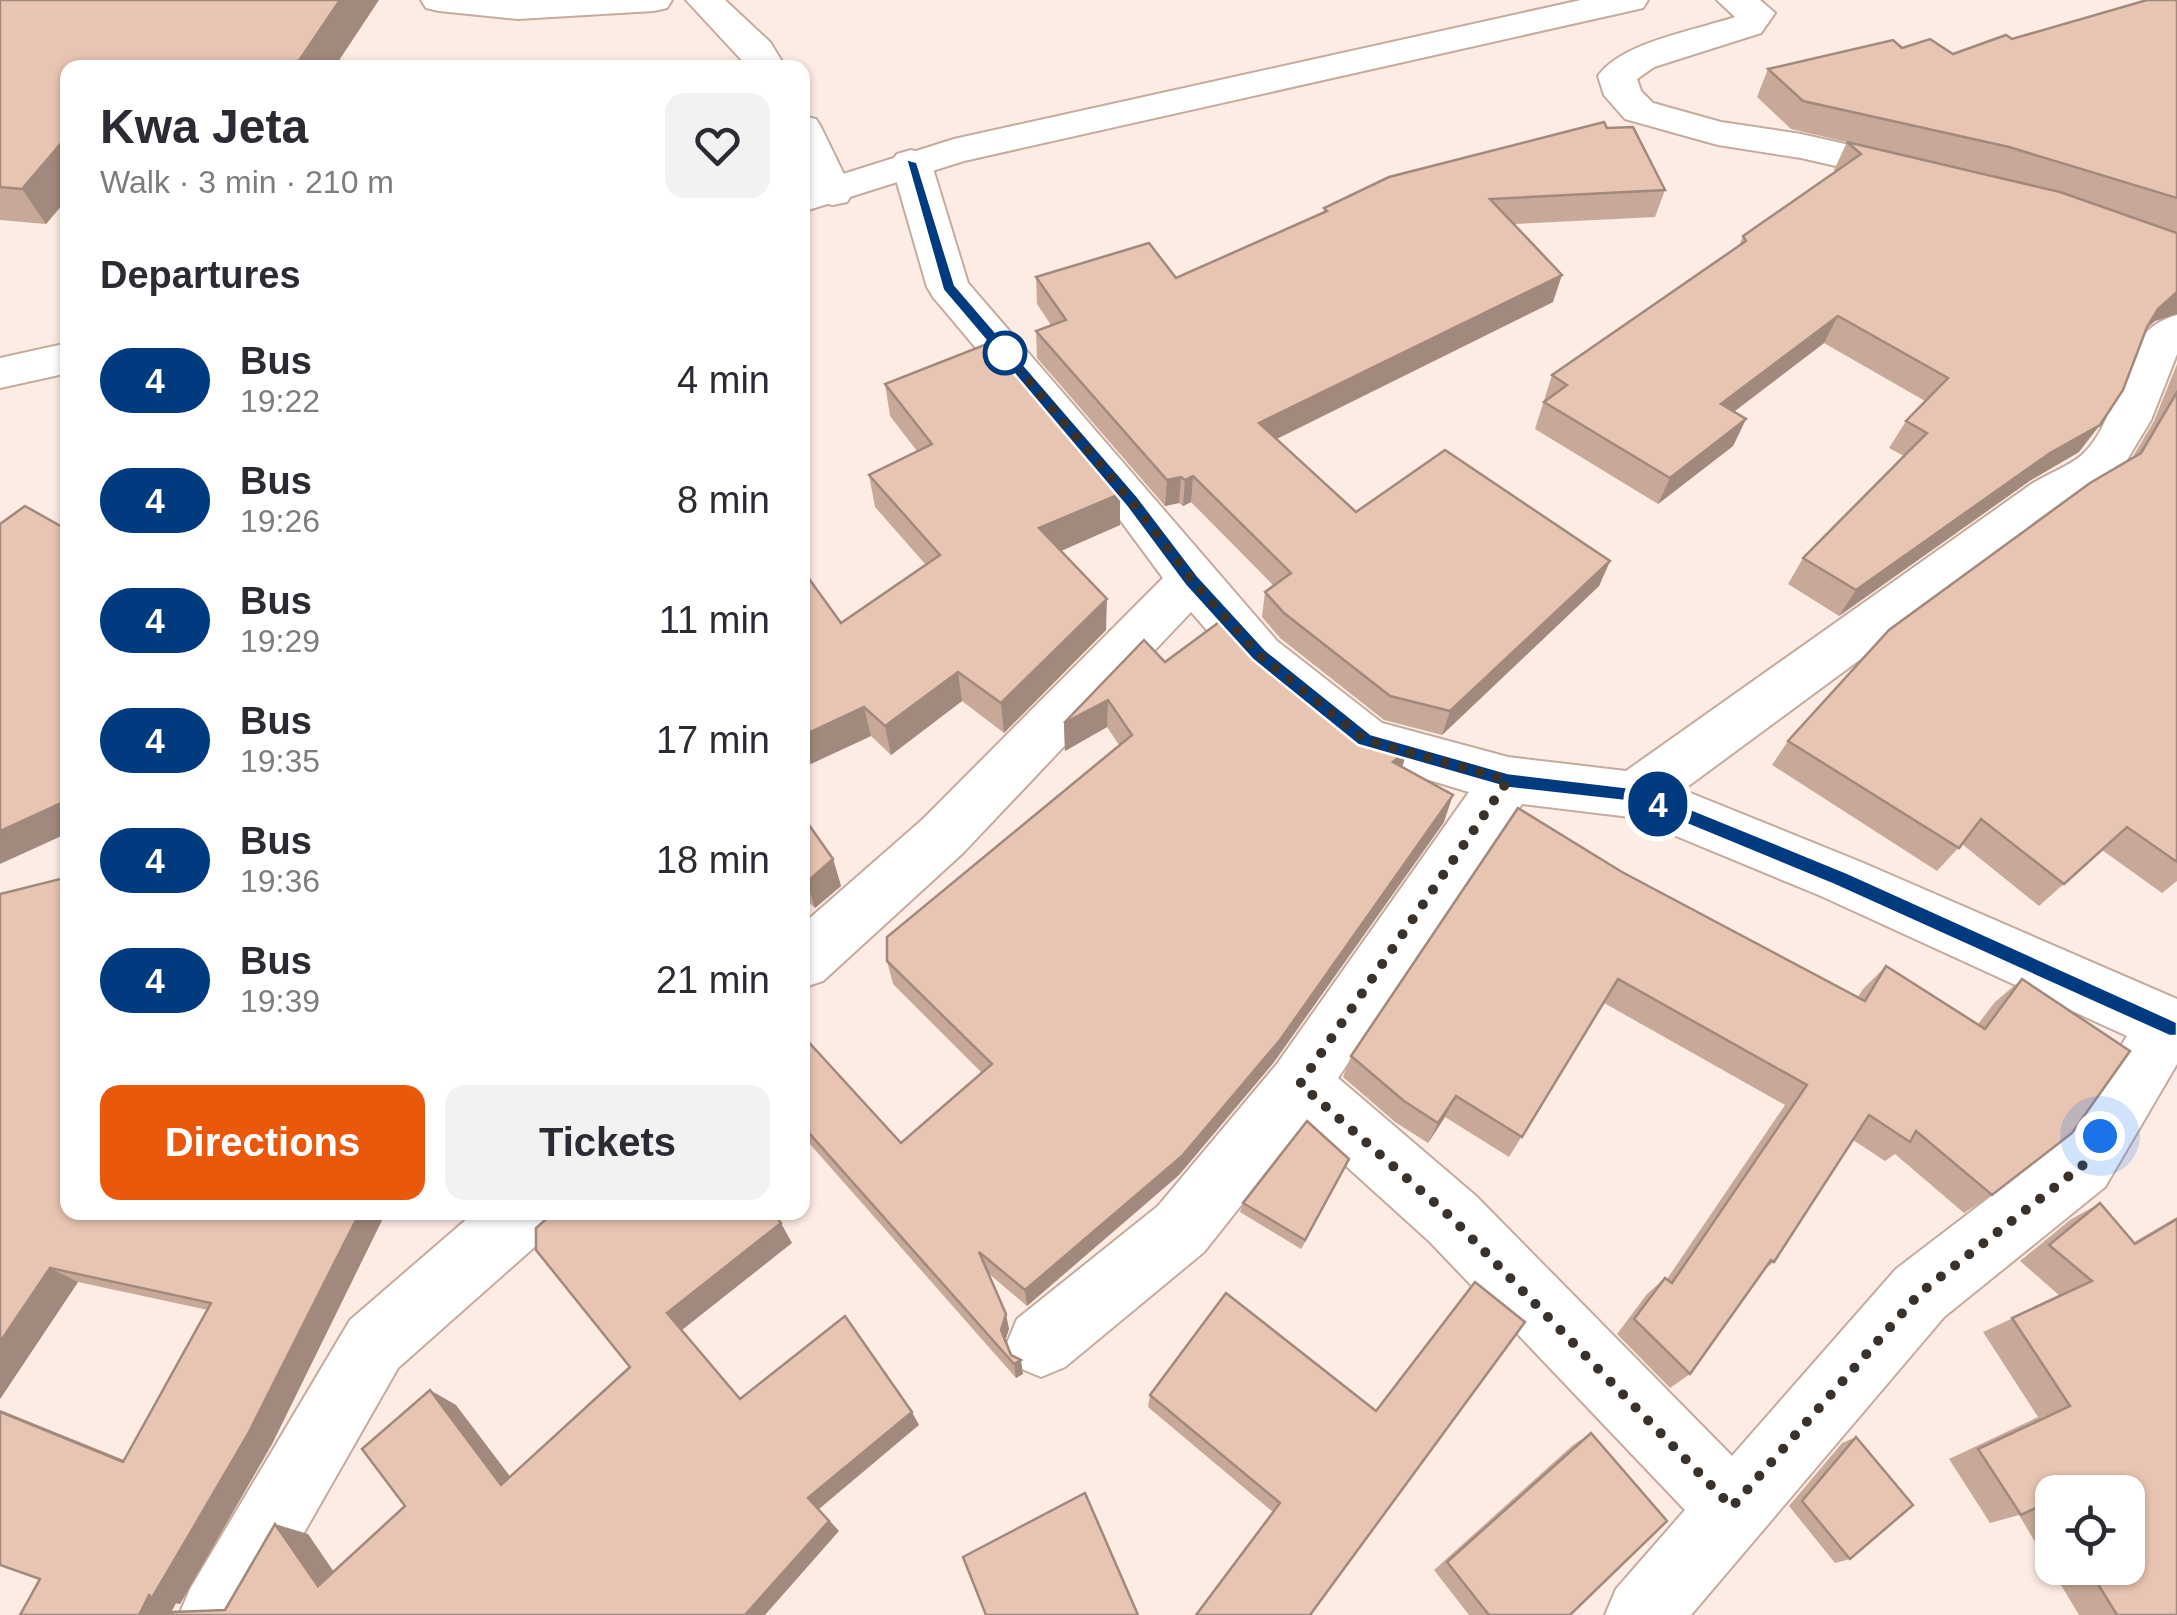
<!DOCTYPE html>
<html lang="en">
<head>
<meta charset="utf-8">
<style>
	:root { --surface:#fff; --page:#f2f2f3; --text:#2b2b33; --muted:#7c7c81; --accent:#ea580c }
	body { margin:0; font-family:Arial,sans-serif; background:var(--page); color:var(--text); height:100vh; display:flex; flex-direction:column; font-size:38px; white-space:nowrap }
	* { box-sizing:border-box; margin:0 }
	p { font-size:32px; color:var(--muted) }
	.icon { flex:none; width:55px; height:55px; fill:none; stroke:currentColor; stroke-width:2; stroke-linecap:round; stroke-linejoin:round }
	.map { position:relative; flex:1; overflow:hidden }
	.drawer { position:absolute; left:60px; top:60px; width:750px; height:1160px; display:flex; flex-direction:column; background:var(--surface); border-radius:20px; box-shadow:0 2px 8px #0004 }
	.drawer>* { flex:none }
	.badge { padding:0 20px; border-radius:32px; font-size:35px; line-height:65px }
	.tools { position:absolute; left:2035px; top:1475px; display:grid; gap:20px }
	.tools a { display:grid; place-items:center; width:110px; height:110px; border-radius:20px; background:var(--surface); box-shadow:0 2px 8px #0004; font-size:50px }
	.you { position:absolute; width:50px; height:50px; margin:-25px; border:8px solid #fff; border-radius:50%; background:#1a73e8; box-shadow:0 0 0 15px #1a73e833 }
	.map>.badge { position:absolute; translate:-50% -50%; box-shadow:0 0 0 5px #fff }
	h2 { padding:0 40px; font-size:38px; line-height:90px }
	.round { display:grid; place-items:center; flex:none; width:105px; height:105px; border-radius:20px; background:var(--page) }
	.headline { display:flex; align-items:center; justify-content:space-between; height:170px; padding:0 40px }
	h1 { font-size:48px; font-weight:600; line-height:75px }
	.cta { display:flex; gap:20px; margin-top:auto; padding:20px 40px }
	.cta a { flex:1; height:115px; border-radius:20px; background:var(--accent); color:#fff; font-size:40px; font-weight:600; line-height:115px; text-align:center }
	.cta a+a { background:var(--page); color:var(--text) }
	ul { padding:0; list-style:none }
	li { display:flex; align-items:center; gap:30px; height:120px; padding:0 40px }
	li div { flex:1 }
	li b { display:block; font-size:38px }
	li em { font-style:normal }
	li .badge { min-width:110px; font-weight:700; text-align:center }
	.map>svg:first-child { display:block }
</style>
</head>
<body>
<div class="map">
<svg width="2177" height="1615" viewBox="0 0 2177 1615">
	<rect width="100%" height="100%" fill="#fdece4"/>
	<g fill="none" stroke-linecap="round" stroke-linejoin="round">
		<defs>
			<g id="minor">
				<path d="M421,0H672L667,8L654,11L518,19L439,11L426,8Z"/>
				<path d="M686,0H725L770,42L786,68H749Z"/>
				<path d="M1717,0H1760L1775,13L1761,33L1654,67L1637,79L1641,91L1653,103L1721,122L1801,134L1929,163L1935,172L1929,181L1915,184L1801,158L1718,145L1625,119L1604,95L1598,76C1622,42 1697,30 1735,17Z"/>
				<path d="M802,116L816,119L821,127L853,193L847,202L833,205L819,202C800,174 802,148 802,116Z"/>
				<path d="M911,150L925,154L931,162L968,283L1277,641L1382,723L1508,757L1626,771L2033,483C2048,474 2069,466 2082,455C2126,415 2112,332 2177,315V354L2151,420L2116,478L2067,507L1683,790L1861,862L2177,999V1064L2105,1187L1944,1317L1691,1615H1605L1616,1589L1685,1510L1430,1242L1303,1127L1204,1252L1065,1367L1041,1377L1017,1367L1007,1343L1017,1319L1158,1206L1277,1064L1469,792L1346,755L1241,669L1191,612L963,853L823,981L802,988V925L923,819L1163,578L1115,513L933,297L927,287L891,162L897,154ZM1522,804L1630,817L1821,896L2127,1036L2061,1143L1896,1269L1732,1456L1476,1196L1338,1078Z"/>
				<path d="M475,1212H557L548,1235L398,1368L257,1615H179L190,1589L350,1320Z"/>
			</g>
			<g id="highway">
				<path d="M1581,0H1648L1643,8L1630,11L964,161L802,212V187L954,139Z"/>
				<path d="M68,343V373L0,388V358Z"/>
			</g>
		</defs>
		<use href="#minor" stroke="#c4ab9e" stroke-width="4"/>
		<use href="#highway" stroke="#c4ab9e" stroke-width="4"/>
		<use href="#minor" fill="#fff" fill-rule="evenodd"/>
		<use href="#highway" fill="#fff" fill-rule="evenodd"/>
	</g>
	<g fill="#c8a999" fill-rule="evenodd">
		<path d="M0,0L68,68V198L46,224L0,220Z"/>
		<path d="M2177,0V232L2155,225L2177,233V314L2155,321L2146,329L2079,452L2031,480L1839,616L1788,584L1803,558L1904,456L1889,448L1906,421L1925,401L1824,343L1734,412L1746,419L1733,446L1658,504L1535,429L1552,375L1739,246L1743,236L1836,172L1834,170L1847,142L1791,129L1757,97L1768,69L1902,48L1953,54ZM1848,142L1993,175L2008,180Z"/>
		<path d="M1607,128L1665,190L1655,217L1514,224L1553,302L1277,439L1356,512L1610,561L1599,586L1442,735L1384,720L1280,638L1262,617L1265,592L1274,586L1191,502L1183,506L1179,503L1165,506L1037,358L1036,331L1051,325L1037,304L1036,277L1176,278L1324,212V208Z"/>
		<path d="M2177,364V881L2162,893L2102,850L2039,906L1962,844L1937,871L1772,765L1788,741L2132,458L2154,421Z"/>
		<path d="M885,384L1120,494V525L1061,551L1106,630L1004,733L962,701L891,755L871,736L802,768V569L841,623L926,565L875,507L869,475L917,451L890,416Z"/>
		<path d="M1242,644L1350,731L1408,748L1402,767L1444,822L1274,1062L1179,1175L1027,1306L988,1273L1009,1329L1005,1340L1011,1355L1023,1374L1016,1378L802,1135V1039L901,1143L982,1073L893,984L887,961L1119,745L1107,727L1065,751L1064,723L1165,662Z"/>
		<path d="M802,815L833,859L841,886L815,908L802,896Z"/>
		<path d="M1622,872L1858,997L1863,989L1886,966L1978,1024L1995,1002L2022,979L1992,1195L1964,1213L1895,1154L1885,1161L1853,1140L1774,1262L1764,1270L1690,1374L1670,1388L1617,1334L1647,1294L1665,1278L1667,1279L1785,1105L1604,1003L1509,1157L1445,1117L1428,1143L1395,1122L1343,1077L1351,1056Z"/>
		<path d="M1349,1159L1301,1249L1240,1212L1243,1203Z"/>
		<path d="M2100,1203L2134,1242L2177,1217V1615H2079L2019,1515L1990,1523L1949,1459L2038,1417L1983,1332L2060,1296L2020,1261L2070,1220ZM2052,1492L2128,1568H2052Z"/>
		<path d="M68,1212H386L272,1444L180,1604L40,1579L0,1410L124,1460L208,1310L78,1282L0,1399Z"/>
		<path d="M1525,1322L1273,1512L1148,1407L1150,1395L1376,1411Z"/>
		<path d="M1591,1433L1570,1615H1469L1434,1570L1573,1445Z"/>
		<path d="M1856,1437L1850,1559L1835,1563L1789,1506L1842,1443Z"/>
	</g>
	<g fill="#a2897d">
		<path d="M340,0H379L334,68H294Z"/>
		<path d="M68,135V198L46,224L22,189Z"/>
		<path d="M1562,275L1553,302L1256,449L1259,423Z"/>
		<path d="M2177,292V314L2155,321L2138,336L2158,309Z"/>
		<path d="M1838,316L1824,343L1708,431L1721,404Z"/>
		<path d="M1746,419L1733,446L1658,504L1670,478Z"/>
		<path d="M2100,425L2079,452L2031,480L1839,616L1856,590L2050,453Z"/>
		<path d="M1193,476L1191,502L1183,506L1185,480Z"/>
		<path d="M1181,477L1179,503L1165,506L1167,480Z"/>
		<path d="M1120,494V525L1040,560L1039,528Z"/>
		<path d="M1610,561L1599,586L1442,735L1450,711Z"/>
		<path d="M1107,599L1106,630L1004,733L1001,703Z"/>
		<path d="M958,672L962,701L891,755L885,726Z"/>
		<path d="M1108,700L1107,727L1065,751L1064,723Z"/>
		<path d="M864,707L871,736L802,768V736Z"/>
		<path d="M1408,748L1400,775L1393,762Z"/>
		<path d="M1453,795L1444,822L1274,1062L1179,1175L1027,1306L1025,1290Z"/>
		<path d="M68,800V833L0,864V831Z"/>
		<path d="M833,859L841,886L815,908L807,882Z"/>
		<path d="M1456,1096L1445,1117L1428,1143L1438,1123Z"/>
		<path d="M1349,1159L1344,1169L1301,1249L1305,1240Z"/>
		<path d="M360,1212H386L272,1444L180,1604L176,1603L170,1615H139Z"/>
		<path d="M781,1223L792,1243L682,1330L753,1414L667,1313Z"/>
		<path d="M50,1268L78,1282L0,1399V1342Z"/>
		<path d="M1006,1314L1009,1329L1004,1344L1001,1330Z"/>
		<path d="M1021,1360L1023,1374L1016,1378L1014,1364Z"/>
		<path d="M430,1390L456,1405L525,1496L501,1485Z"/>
		<path d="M0,1410L150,1471L123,1462L0,1412Z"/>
		<path d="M912,1412L919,1425L819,1509L839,1531L765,1615H745L808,1498Z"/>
		<path d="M275,1524L308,1534L349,1594L318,1586Z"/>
	</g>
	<g fill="#e8c4b2" stroke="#a2897d" stroke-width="2.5">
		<path d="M0,0H340L294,68H68V135L22,189L0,187Z"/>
		<path d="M2147,0H2177V198L2009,147L1803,101L1768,69L1893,40L1902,48L1930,39L1953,54L2006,35L2012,39Z"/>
		<path d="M1604,122L1607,128L1633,127L1665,190L1490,199L1562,275L1259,423L1356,512L1445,450L1610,561L1450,711L1390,696L1284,613L1265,592L1291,573L1193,476L1185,480L1181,477L1167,480L1036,331L1066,320L1036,277L1149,243L1176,278L1327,211L1324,208L1389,177Z"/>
		<path d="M1847,142L2060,192L2177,233V292L2158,309L2147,327L2123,390L2100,425L2050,453L1856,590L1803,558L1927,433L1906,421L1948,378L1838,316L1721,404L1746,419L1670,478L1544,402L1567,385L1552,375L1746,241L1743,236L1861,154Z"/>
		<path d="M992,342L1120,494L1039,528L1107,599L1001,703L958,672L885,726L864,707L802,736V569L841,623L940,555L869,475L932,444L885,384Z"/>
		<path d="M2177,392V862L2127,827L2064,884L1981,819L1959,848L1788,741L1889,630L2090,483L2141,453Z"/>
		<path d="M25,506L66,529L68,528V800L0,831V524Z"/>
		<path d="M1222,620L1242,644L1350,731L1408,748L1393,762L1453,795L1280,1040L1182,1156L1025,1290L979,1252L1006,1314L1001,1330L1011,1355L1021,1360L1014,1364L802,1125V1039L804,1037L901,1143L992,1064L887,961V937L1132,735L1108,700L1064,723L1144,640L1165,662Z"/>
		<path d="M1518,808L1622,872L1865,1001L1886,966L1985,1029L2022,979L2130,1051L2072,1133L1992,1195L1916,1131L1910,1142L1869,1115L1774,1262L1771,1260L1690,1374L1634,1319L1665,1278L1672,1283L1807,1085L1618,979L1522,1137L1456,1096L1438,1123L1404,1101L1351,1056Z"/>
		<path d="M802,815L833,859L807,882L802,878Z"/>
		<path d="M68,877V1105L66,1106H68V1212H360L248,1434L152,1598L149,1595L139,1615H20L40,1579L0,1565V1412L123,1462L211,1303L50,1268L0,1342V894Z"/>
		<path d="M1307,1121L1349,1159L1305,1240L1243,1203Z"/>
		<path d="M2100,1203L2135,1244L2177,1219V1615H2117L2088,1568H2128V1492H2052V1509L2048,1502L2021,1515L1978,1449L2070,1406L2012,1318L2092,1281L2049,1245Z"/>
		<path d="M554,1212H773L781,1223L667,1313L740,1399L845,1316L912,1412L808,1498L829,1521L745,1615H170L173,1612L225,1610L275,1524L318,1586L405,1506L362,1449L430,1390L501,1485L630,1367L536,1250V1228Z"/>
		<path d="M1475,1282L1525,1322L1310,1615H1196L1280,1503L1150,1395L1226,1293L1376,1411Z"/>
		<path d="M1591,1433L1667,1521L1570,1615H1489L1447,1562Z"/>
		<path d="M1856,1437L1913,1505L1850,1559L1802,1501Z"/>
		<path d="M1085,1493L1138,1615H986L963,1557Z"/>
	</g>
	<path fill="#003b80" stroke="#fff" stroke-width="2.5" d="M906,159L917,162L955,285L1138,497L1198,576L1266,650L1371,734L1508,773L1642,789L1848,873L2177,1022V1036H2169L1834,885L1633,802L1508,788L1358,745L1253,660L1185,585L1126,506L943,290Z"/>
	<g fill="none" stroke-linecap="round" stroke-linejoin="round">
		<path stroke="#3b312b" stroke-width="10" stroke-dasharray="0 18" d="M1005,353L994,340L1132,502L1192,580L1259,655L1365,740L1508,780L1300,1084L1453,1219L1732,1507L1920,1293L2083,1165L2100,1136"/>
	</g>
	<circle fill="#fff" stroke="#003b80" stroke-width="5" cx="1005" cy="353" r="20"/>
</svg>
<div class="tools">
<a><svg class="icon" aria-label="locate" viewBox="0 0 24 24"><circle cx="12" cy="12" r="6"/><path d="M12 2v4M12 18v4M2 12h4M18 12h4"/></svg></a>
</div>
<div class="you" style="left:2100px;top:1136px"></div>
<b class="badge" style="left:1658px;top:804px;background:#003b80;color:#fff">4</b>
<section class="drawer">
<div class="headline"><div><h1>Kwa Jeta</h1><p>Walk · 3 min · 210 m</p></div><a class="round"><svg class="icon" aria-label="heart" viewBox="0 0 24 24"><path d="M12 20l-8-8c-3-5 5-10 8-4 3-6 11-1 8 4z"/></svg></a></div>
<h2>Departures</h2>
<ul>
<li><span class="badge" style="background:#003b80;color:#fff">4</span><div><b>Bus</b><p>19:22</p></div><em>4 min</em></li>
<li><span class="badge" style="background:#003b80;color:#fff">4</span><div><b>Bus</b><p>19:26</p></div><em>8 min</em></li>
<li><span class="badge" style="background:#003b80;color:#fff">4</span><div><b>Bus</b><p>19:29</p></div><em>11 min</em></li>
<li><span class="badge" style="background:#003b80;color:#fff">4</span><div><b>Bus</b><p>19:35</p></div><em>17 min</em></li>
<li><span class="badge" style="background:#003b80;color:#fff">4</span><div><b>Bus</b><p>19:36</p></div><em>18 min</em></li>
<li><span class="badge" style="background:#003b80;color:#fff">4</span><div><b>Bus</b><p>19:39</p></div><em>21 min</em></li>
</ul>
<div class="cta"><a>Directions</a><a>Tickets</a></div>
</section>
</div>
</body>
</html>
